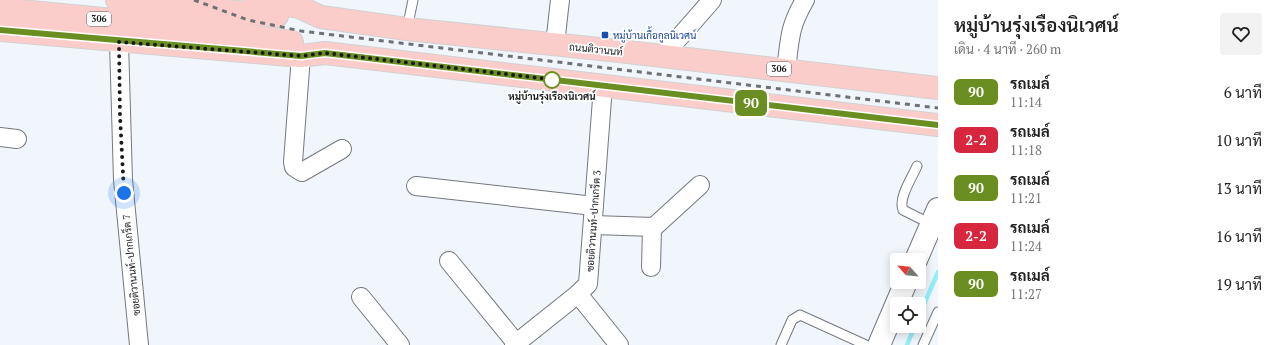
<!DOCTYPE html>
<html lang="th">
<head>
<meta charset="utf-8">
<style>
	:root { --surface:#fff; --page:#f2f2f2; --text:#222; --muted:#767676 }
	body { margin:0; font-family:"PT Serif",Sarabun,serif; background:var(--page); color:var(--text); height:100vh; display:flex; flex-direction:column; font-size:15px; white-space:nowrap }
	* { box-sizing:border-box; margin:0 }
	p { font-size:13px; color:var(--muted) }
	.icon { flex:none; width:22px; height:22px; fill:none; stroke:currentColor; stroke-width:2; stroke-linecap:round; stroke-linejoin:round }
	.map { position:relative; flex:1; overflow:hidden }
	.panel { display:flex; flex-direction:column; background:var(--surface); width:340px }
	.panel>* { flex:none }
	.badge { padding:0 8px; border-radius:6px; font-size:14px; line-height:26px }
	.needle { width:26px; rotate:297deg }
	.fabs { position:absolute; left:890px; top:253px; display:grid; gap:8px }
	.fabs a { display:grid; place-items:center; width:36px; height:36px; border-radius:4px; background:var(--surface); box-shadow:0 2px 10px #0003; font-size:20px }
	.you { position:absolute; width:20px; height:20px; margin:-10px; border:3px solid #fff; border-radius:50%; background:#1a73e8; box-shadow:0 0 0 6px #1a73e833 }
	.map>.badge { position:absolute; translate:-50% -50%; box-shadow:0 0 0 2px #fff }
	.round { display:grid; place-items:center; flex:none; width:42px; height:42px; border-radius:4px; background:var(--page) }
	.overview { display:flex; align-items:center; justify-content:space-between; height:68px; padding:0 16px }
	h1 { font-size:19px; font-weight:600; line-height:30px }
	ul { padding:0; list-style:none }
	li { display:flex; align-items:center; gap:12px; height:48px; padding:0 16px }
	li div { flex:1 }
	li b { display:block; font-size:15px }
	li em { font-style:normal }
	li .badge { min-width:44px; font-weight:700; text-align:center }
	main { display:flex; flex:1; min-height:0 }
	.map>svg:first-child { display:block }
</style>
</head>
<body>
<main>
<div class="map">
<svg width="938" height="345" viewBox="0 0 938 345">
	<rect width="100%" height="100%" fill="#f1f6fd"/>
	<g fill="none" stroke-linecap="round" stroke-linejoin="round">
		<g stroke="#95edf7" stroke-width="4.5">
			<path d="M919,316L938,272"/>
			<path d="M907,345L915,326"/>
		</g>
		<defs>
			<g id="service">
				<path d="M407,29L413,0"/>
				<path d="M917,166C912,178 898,198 903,210L931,224"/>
				<path d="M781,345L792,320L800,315L866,345"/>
				<path d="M923,345L938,312"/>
			</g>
			<g id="minor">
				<path d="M119,42L123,180L139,345"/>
				<path d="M555,44L560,0"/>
				<path d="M301,56L293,162L294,167L302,172L342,149"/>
				<path d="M663,56L712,0"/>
				<path d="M786,70C790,39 789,27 805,0"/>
				<path d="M0,137L17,139"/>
				<path d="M416,186L594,206"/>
				<path d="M593,225L654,227L700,185"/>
				<path d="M449,261L516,343"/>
				<path d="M651,267L652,228"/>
				<path d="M578,294L619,345"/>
				<path d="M361,297L400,345"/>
				<path d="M514,345L578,294L588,284L603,86"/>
			</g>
			<g id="tertiary">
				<path d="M916,260L938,209"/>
				<path d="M879,345L906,282"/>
			</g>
			<g id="primary">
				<path d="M117,0L277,16"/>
				<path d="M255,0L299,7L321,17L407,29L619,51L938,88"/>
				<path d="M0,9L197,28L292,42"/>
				<path d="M0,30L301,56L325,53L938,125"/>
			</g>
		</defs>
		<use href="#service" stroke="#74787e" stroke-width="11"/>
		<use href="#minor" stroke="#74787e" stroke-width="20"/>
		<use href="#tertiary" stroke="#74787e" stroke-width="24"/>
		<use href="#primary" stroke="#d1d1d2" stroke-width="24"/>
		<use href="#service" stroke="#fff" stroke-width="9"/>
		<use href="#minor" stroke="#fff" stroke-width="18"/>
		<use href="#tertiary" stroke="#fff" stroke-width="22"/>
		<use href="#primary" stroke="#fbcdca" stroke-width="22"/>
		<path stroke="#6e7175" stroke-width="3" stroke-dasharray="5 5" stroke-linecap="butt" d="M194,0L248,20L301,31L938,108"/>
	</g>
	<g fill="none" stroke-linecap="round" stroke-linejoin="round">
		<defs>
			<path id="line" d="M0,30L301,56L325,53L938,125"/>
		</defs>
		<use href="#line" stroke="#fff" stroke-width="9"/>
		<use href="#line" stroke="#6b8e23" stroke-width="6"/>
		<path stroke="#181a1c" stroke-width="4" stroke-dasharray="0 7.2" d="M124,193L120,116L119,42L301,56L325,53L557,80H552"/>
	</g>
	<rect fill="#1a4fb4" stroke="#fff" stroke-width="1.5" x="601" y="31" width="8" height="8" rx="2"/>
	<circle fill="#fff" stroke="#6b8e23" stroke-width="2" cx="552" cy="80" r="8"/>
	<g text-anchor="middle" stroke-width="3.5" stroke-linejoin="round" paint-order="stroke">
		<g fill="#fff" stroke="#5d5f60" stroke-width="1">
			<rect x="87" y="12" width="24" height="14" rx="3"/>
			<rect x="767" y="62" width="24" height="14" rx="3"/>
		</g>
		<g font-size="9" font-weight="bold" fill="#181a1c">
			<text x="99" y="22">306</text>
			<text x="779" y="72">306</text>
		</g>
		<g font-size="10" fill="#164399" stroke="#fff" text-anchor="start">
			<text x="613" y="39">หมู่บ้านเกื้อกูลนิเวศน์</text>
		</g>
		<g font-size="10" fill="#181a1c" stroke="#fff">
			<text transform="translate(596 49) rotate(6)" y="4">ถนนติวานนท์</text>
			<text transform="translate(593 221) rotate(-86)" y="4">ซอยติวานนท์-ปากเกร็ด 3</text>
			<text transform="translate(131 265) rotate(-96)" y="4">ซอยติวานนท์-ปากเกร็ด 7</text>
		</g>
		<g font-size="10" font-weight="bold" fill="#181a1c" stroke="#fff">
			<text x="552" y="100">หมู่บ้านรุ่งเรืองนิเวศน์</text>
		</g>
	</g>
</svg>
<div class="fabs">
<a><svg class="needle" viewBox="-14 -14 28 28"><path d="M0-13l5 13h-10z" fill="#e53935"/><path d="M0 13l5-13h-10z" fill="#767676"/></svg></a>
<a><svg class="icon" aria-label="locate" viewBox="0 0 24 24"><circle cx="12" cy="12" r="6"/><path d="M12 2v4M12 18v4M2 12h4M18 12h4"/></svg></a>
</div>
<div class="you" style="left:124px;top:193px"></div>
<b class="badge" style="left:751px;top:103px;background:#6b8e23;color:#fff">90</b>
</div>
<section class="panel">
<div class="overview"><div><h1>หมู่บ้านรุ่งเรืองนิเวศน์</h1><p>เดิน · 4 นาที · 260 m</p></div><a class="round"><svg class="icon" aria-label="heart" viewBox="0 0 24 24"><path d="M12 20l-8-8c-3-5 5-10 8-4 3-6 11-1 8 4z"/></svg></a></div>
<ul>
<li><span class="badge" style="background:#6b8e23;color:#fff">90</span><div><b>รถเมล์</b><p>11:14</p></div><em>6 นาที</em></li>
<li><span class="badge" style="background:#d7263d;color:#fff">2-2</span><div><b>รถเมล์</b><p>11:18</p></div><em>10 นาที</em></li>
<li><span class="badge" style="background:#6b8e23;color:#fff">90</span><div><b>รถเมล์</b><p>11:21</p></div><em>13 นาที</em></li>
<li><span class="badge" style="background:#d7263d;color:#fff">2-2</span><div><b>รถเมล์</b><p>11:24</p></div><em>16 นาที</em></li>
<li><span class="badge" style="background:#6b8e23;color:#fff">90</span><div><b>รถเมล์</b><p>11:27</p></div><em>19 นาที</em></li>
</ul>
</section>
</main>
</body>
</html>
